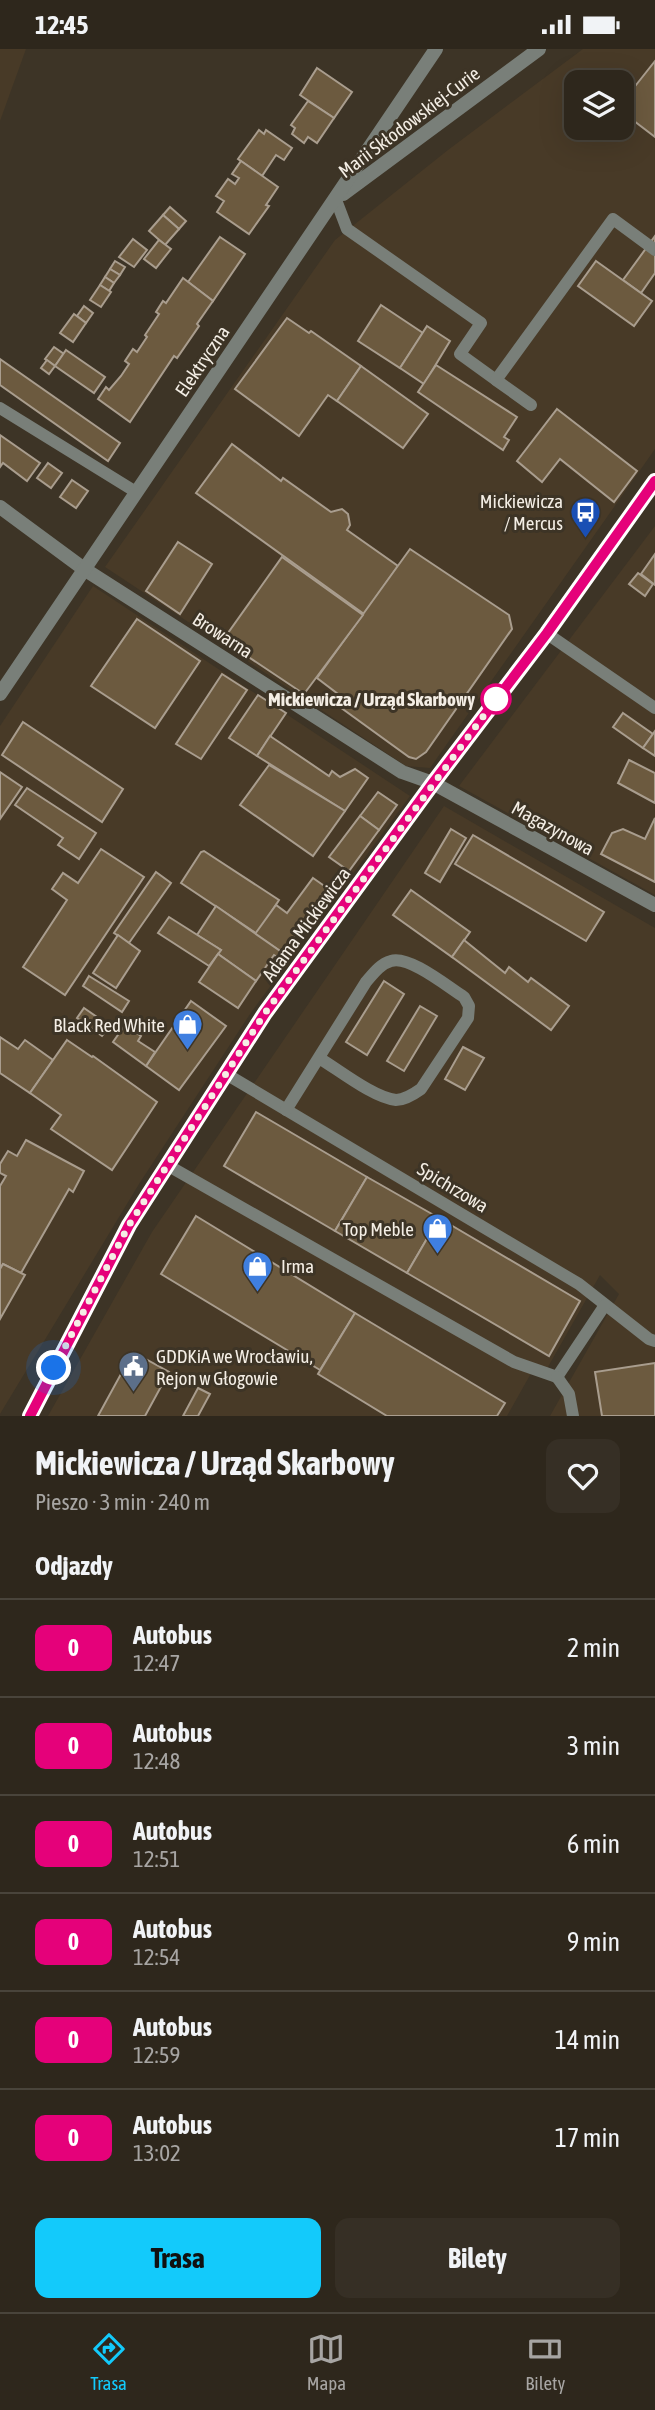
<!DOCTYPE html>
<html lang="pl">
<head>
<meta charset="utf-8">
<style>
	:root { --surface:#2e271c; --page:#362f25; --text:#f1f3f6; --muted:#a7a5a3; --line:#49443b; --accent:#13cafb }
	body { margin:0; font-family:"Asap Condensed",sans-serif; background:var(--page); color:var(--text); height:100vh; display:flex; flex-direction:column; font-size:26px; white-space:nowrap }
	* { box-sizing:border-box; margin:0 }
	p { font-size:23px; color:var(--muted) }
	.icon { flex:none; width:38px; height:38px; fill:none; stroke:currentColor; stroke-width:2; stroke-linecap:round; stroke-linejoin:round }
	.map { position:relative; height:1367px; overflow:hidden }
	.details { display:flex; flex-direction:column; background:var(--surface); flex:1 }
	.details>* { flex:none }
	.badge { padding:0 14px; border-radius:10px; font-size:24px; line-height:46px }
	.buttons { position:absolute; left:564px; top:21px; display:grid; gap:14px }
	.buttons a { display:grid; place-items:center; width:70px; height:70px; border-radius:14px; background:var(--surface); box-shadow:0 7px 28px #0002,0 0 0 2px var(--line); font-size:35px }
	.you { position:absolute; width:35px; height:35px; margin:-18px; border:5px solid #fff; border-radius:50%; background:#1a73e8; box-shadow:0 0 0 10px #1a73e833 }
	.map>.badge { position:absolute; translate:-50% -50%; box-shadow:0 0 0 4px #fff }
	h2 { padding:0 35px; font-size:26px; line-height:63px }
	.round { display:grid; place-items:center; flex:none; width:74px; height:74px; border-radius:14px; background:var(--page) }
	.head { display:flex; align-items:center; justify-content:space-between; height:119px; padding:0 35px }
	h1 { font-size:33px; font-weight:700; line-height:52px }
	.button { display:flex; gap:14px; margin-top:auto; padding:14px 35px }
	.button a { flex:1; height:80px; border-radius:14px; background:var(--accent); color:#111; font-size:28px; font-weight:700; line-height:80px; text-align:center }
	.button a+a { background:var(--page); color:var(--text) }
	ul { padding:0; list-style:none }
	li { display:flex; align-items:center; gap:21px; height:98px; padding:0 35px; border-top:2px solid var(--line) }
	li div { flex:1 }
	li b { display:block; font-size:26px }
	li em { font-style:normal }
	li .badge { min-width:77px; font-weight:700; text-align:center }
	.status { display:flex; justify-content:space-between; align-items:center; height:49px; padding:0 35px; background:var(--surface); direction:ltr }
	.status svg { height:19px; fill:currentColor }
	.tabs { display:flex; justify-content:space-around; align-items:center; height:98px; border-top:2px solid var(--line); background:var(--surface); font-size:19px; color:var(--muted) }
	.tabs a { display:grid; justify-items:center; gap:4px }
	.tabs .active { color:var(--accent) }
	.map>svg:first-child { display:block }
</style>
</head>
<body>
<div class="status"><b>12:45</b><svg viewBox="0 0 49 12"><path d="M0 12V9h3v3zM5 12V6h3v6zM10 12V3h3v9zM15 12V0h3v12zM26 1h20v11H26zM47 4h2v5h-2z"/></svg></div>
<div class="map">
<svg width="655" height="1367" viewBox="0 0 655 1367">
	<rect width="100%" height="100%" fill="#3d3426"/>
	<g fill="#483a27" fill-rule="evenodd">
		<path d="M0,0H26L0,72Z"/>
		<path d="M583,0H655V400L430,719L406,717L105,518L335,191L448,101ZM576,33H621V79H576Z"/>
		<path d="M655,477V846L459,737Z"/>
		<path d="M93,537L410,747L250,965L139,1135L0,1365V677Z"/>
		<path d="M444,757L655,879V1367H550L619,1245L600,1226L544,1325L534,1319L507,1367H48L152,1183Z"/>
	</g>
	<g fill="#6c5a3f" stroke="#a99d8e" stroke-width="2">
		<path d="M655,12V88L621,62V55Z"/>
		<path d="M317,19L352,43L334,69L300,46Z"/>
		<path d="M308,52L334,69L317,94L308,88L304,94L292,85L295,79L291,76Z"/>
		<path d="M259,81L264,85L266,81L292,99L284,111L276,106L262,127L238,110Z"/>
		<path d="M241,112L278,138L266,156L269,157L249,185L217,163L224,152L216,147L228,130L235,135L239,129L232,125Z"/>
		<path d="M170,158L186,172L179,180L163,166Z"/>
		<path d="M163,166L179,180L165,196L149,182Z"/>
		<path d="M655,187V224L641,244L623,231Z"/>
		<path d="M220,188L245,205L213,252L188,233Z"/>
		<path d="M133,190L147,201L134,218L119,208Z"/>
		<path d="M159,191L171,200L156,219L144,210Z"/>
		<path d="M115,212L125,218L120,226L110,220Z"/>
		<path d="M596,212L652,252L634,277L578,237Z"/>
		<path d="M110,220L120,226L114,234L105,228Z"/>
		<path d="M105,228L114,234L109,242L100,236Z"/>
		<path d="M183,229L213,252L197,275L199,277L177,309L174,307L130,373L98,350L106,338L109,341L121,327L129,315L125,312L133,300L137,303L147,288L145,286L159,265L156,263L163,252L166,254Z"/>
		<path d="M100,236L111,243L101,258L90,251Z"/>
		<path d="M381,256L423,284L400,319L358,292Z"/>
		<path d="M84,257L93,264L86,274L77,267Z"/>
		<path d="M74,265L86,274L73,293L60,284Z"/>
		<path d="M287,269L309,284L311,282L361,317L337,352L328,346L299,387L235,340Z"/>
		<path d="M427,277L450,292L424,335L400,319Z"/>
		<path d="M54,298L64,305L55,317L45,310Z"/>
		<path d="M66,301L105,328L94,344L55,317Z"/>
		<path d="M0,310L120,394L108,412L0,336Z"/>
		<path d="M47,311L55,317L49,325L41,319Z"/>
		<path d="M436,316L517,368L504,388L509,391L503,401L418,343Z"/>
		<path d="M361,317L428,365L403,399L337,352Z"/>
		<path d="M557,360L637,422L614,453L560,410L542,433L517,412Z"/>
		<path d="M0,386L40,414L27,432L3,414L0,418Z"/>
		<path d="M232,395L281,432L283,429L331,463L342,460L348,465L350,476L347,481L398,517L364,565L196,444Z"/>
		<path d="M48,414L62,424L51,439L37,429Z"/>
		<path d="M72,431L88,442L76,459L60,448Z"/>
		<path d="M178,493L212,515L180,565L146,542Z"/>
		<path d="M410,500L509,566L512,580L426,703L416,710L409,708L333,653L338,645L317,629Z"/>
		<path d="M655,505V536L641,525Z"/>
		<path d="M282,508L363,566L304,645L223,591Z"/>
		<path d="M638,524L653,535L645,547L629,535Z"/>
		<path d="M137,570L200,612L155,679L91,637Z"/>
		<path d="M222,625L247,641L201,710L176,695Z"/>
		<path d="M258,646L286,664L257,707L229,689Z"/>
		<path d="M623,664L653,685L643,699L613,678Z"/>
		<path d="M23,673L123,740L102,773L2,706Z"/>
		<path d="M655,682V707L643,699Z"/>
		<path d="M270,687L329,727L332,722L340,728L355,720L368,729L345,762L257,707Z"/>
		<path d="M629,711L655,724V754L618,734Z"/>
		<path d="M269,716L345,762L313,807L240,756Z"/>
		<path d="M0,723L22,738L0,770Z"/>
		<path d="M27,739L96,784L79,810L58,796L63,789L15,756Z"/>
		<path d="M378,743L397,756L379,781L360,767Z"/>
		<path d="M360,767L379,781L349,822L329,808Z"/>
		<path d="M655,769V833L601,805L612,784L623,780L645,790Z"/>
		<path d="M451,780L466,789L440,833L425,824Z"/>
		<path d="M473,786L604,863L586,892L455,815Z"/>
		<path d="M101,800L144,828L65,946L23,918L67,851L52,840L63,824L78,834Z"/>
		<path d="M204,802L279,851L257,885L181,834L201,803Z"/>
		<path d="M156,823L171,834L129,894L114,884Z"/>
		<path d="M313,829L330,841L283,904L255,885L276,856L287,864Z"/>
		<path d="M411,841L470,883L452,908L393,866Z"/>
		<path d="M216,857L283,904L279,909L274,906L256,932L218,905L221,901L197,886Z"/>
		<path d="M169,868L221,901L209,917L158,884Z"/>
		<path d="M118,886L140,902L116,939L93,924Z"/>
		<path d="M464,891L505,924L509,918L528,933L531,929L569,957L551,981L452,908Z"/>
		<path d="M218,905L256,932L238,959L199,933Z"/>
		<path d="M89,927L129,952L122,963L83,937Z"/>
		<path d="M384,932L404,945L367,1006L346,993Z"/>
		<path d="M191,952L226,977L179,1041L146,1017Z"/>
		<path d="M420,957L437,967L404,1022L387,1012Z"/>
		<path d="M84,959L110,977L102,987L77,969Z"/>
		<path d="M125,976L141,987L138,992L155,1003L146,1017L113,993Z"/>
		<path d="M0,988L18,1000L25,991L53,1011L30,1044L0,1024Z"/>
		<path d="M67,991L92,1008L93,1007L157,1053L112,1121L51,1080L61,1066L30,1044Z"/>
		<path d="M463,998L484,1009L465,1041L445,1030Z"/>
		<path d="M256,1063L367,1128L335,1182L224,1117Z"/>
		<path d="M26,1091L84,1122L73,1143L69,1140L21,1224L3,1215L0,1220V1137L6,1127L0,1124V1115L8,1102L17,1107Z"/>
		<path d="M367,1128L439,1169L407,1224L335,1182Z"/>
		<path d="M196,1167L355,1264L320,1321L161,1225Z"/>
		<path d="M439,1169L580,1252L549,1307L407,1224Z"/>
		<path d="M3,1215L25,1226L0,1270V1220Z"/>
		<path d="M355,1264L505,1354L497,1367H387L318,1325Z"/>
		<path d="M133,1303L169,1323L145,1367H98Z"/>
		<path d="M655,1314V1367H602L595,1323Z"/>
		<path d="M198,1339L210,1345L198,1367H183Z"/>
	</g>
	<g fill="none" stroke-linecap="round" stroke-linejoin="round">
		<g stroke="#797f79" stroke-width="12">
			<path d="M336,151L347,180L481,274L460,305L496,331"/>
			<path d="M531,356L496,331L613,170L655,201"/>
			<path d="M0,359L136,443"/>
			<path d="M546,584L655,659"/>
			<path d="M226,1025L579,1235L649,1290L655,1292"/>
			<path d="M286,1061L366,933C373,925 380,915 391,912C409,906 448,938 464,948L469,957L468,969L421,1040C414,1045 405,1051 396,1051C374,1049 339,1021 319,1009"/>
			<path d="M167,1116L514,1313L557,1328L605,1256"/>
			<path d="M557,1328L569,1345L573,1367"/>
		</g>
		<g stroke="#797f79" stroke-width="14">
			<path d="M343,145L539,0"/>
			<path d="M0,458L84,520L402,723L433,734L655,856"/>
			<path d="M0,645L436,0"/>
			<path d="M30,1367L129,1176L265,964L433,734L546,584L655,432"/>
		</g>
	</g>
	<g fill="none" stroke-linecap="round" stroke-linejoin="round">
		<defs>
			<path id="line" d="M30,1367L129,1176L265,964L433,734L547,584L655,432"/>
		</defs>
		<use href="#line" stroke="#fff" stroke-width="16"/>
		<use href="#line" stroke="#e5017a" stroke-width="10"/>
		<path stroke="#f4eee5" stroke-width="7" stroke-dasharray="0 12.6" d="M54,1319L129,1176L265,964L496,650"/>
	</g>
	<defs>
		<symbol id="bus-pin" viewBox="-11 -11 22 30"><path d="M0 17L-7.5 6A9.5 9.5 0 1 1 7.5 6Z" fill="#1a4fb4" stroke="#3d3426"/><path d="M-5-6H5V4H4V6H2V4H-2V6H-4V4H-5ZM-3.5-4V0h7V-4ZM-3.5 1.2v1.5H-2V1.2ZM2 1.2v1.5H3.5V1.2Z" fill="#fff"/></symbol>
		<symbol id="shop-pin" viewBox="-11 -11 22 30"><path d="M0 17L-7.5 6A9.5 9.5 0 1 1 7.5 6Z" fill="#3f7fe0" stroke="#3d3426"/><path d="M-5-2.5h2.3a2.7 3.5 0 0 1 5.4 0H5L5.5 6h-11ZM-1.5-2.5h3a1.5 2.3 0 0 0-3 0Z" fill="#fff"/></symbol>
		<symbol id="civic-pin" viewBox="-11 -11 22 30"><path d="M0 17L-7.5 6A9.5 9.5 0 1 1 7.5 6Z" fill="#5c6f8a" stroke="#3d3426"/><path d="M-.6-6.5H3V-4.5H.6V-3L4-1V1h2V6H-6V1h2V-1L-.6-3ZM-1.2 2.5V6h2.4V2.5Z" fill="#fff"/></symbol>
	</defs>
	<g fill-rule="evenodd">
		<use href="#bus-pin" x="568" y="446" width="35" height="47"/>
		<use href="#shop-pin" x="170" y="958" width="35" height="47"/>
		<use href="#shop-pin" x="420" y="1162" width="35" height="47"/>
		<use href="#shop-pin" x="240" y="1200" width="35" height="47"/>
		<use href="#civic-pin" x="116" y="1300" width="35" height="47"/>
	</g>
	<circle fill="#fff" stroke="#e5017a" stroke-width="3.5" cx="496" cy="650" r="14"/>
	<g text-anchor="middle" stroke-width="6" stroke-linejoin="round" paint-order="stroke">
		<g font-size="19" fill="#f4eee5" stroke="#3d3426">
			<text transform="translate(409 73) rotate(-37)" y="7">Marii Skłodowskiej-Curie</text>
			<text transform="translate(202 312) rotate(-56)" y="7">Elektryczna</text>
			<text transform="translate(223 586) rotate(33)" y="7">Browarna</text>
			<text transform="translate(553 779) rotate(29)" y="7">Magazynowa</text>
			<text transform="translate(306 875) rotate(-54)" y="7">Adama Mickiewicza</text>
			<text transform="translate(453 1138) rotate(31)" y="7">Spichrzowa</text>
		</g>
		<g font-size="19" fill="#f4eee5" stroke="#3d3426" text-anchor="end">
			<text x="563" y="459">Mickiewicza<tspan x="563" dy="22">/ Mercus</tspan></text>
			<text x="165" y="983">Black Red White</text>
			<text x="414" y="1187">Top Meble</text>
			<text x="281" y="1224" text-anchor="start">Irma</text>
			<text x="156" y="1314" text-anchor="start">GDDKiA we Wrocławiu,<tspan x="156" dy="22">Rejon w Głogowie</tspan></text>
		</g>
		<g font-size="19" font-weight="bold" fill="#f4eee5" stroke="#3d3426" text-anchor="end">
			<text x="475" y="657">Mickiewicza / Urząd Skarbowy</text>
		</g>
	</g>
</svg>
<div class="buttons">
<a><svg class="icon" aria-label="layers" viewBox="0 0 24 24"><path d="M12 4l9 5-9 5-9-5zM3 14l9 5 9-5"/></svg></a>
</div>
<div class="you" style="left:54px;top:1319px"></div>
</div>
<section class="details">
<div class="head"><div><h1>Mickiewicza / Urząd Skarbowy</h1><p>Pieszo · 3 min · 240 m</p></div><a class="round"><svg class="icon" aria-label="heart" viewBox="0 0 24 24"><path d="M12 20l-8-8c-3-5 5-10 8-4 3-6 11-1 8 4z"/></svg></a></div>
<h2>Odjazdy</h2>
<ul>
<li><span class="badge" style="background:#e5017a;color:#fff">0</span><div><b>Autobus</b><p>12:47</p></div><em>2 min</em></li>
<li><span class="badge" style="background:#e5017a;color:#fff">0</span><div><b>Autobus</b><p>12:48</p></div><em>3 min</em></li>
<li><span class="badge" style="background:#e5017a;color:#fff">0</span><div><b>Autobus</b><p>12:51</p></div><em>6 min</em></li>
<li><span class="badge" style="background:#e5017a;color:#fff">0</span><div><b>Autobus</b><p>12:54</p></div><em>9 min</em></li>
<li><span class="badge" style="background:#e5017a;color:#fff">0</span><div><b>Autobus</b><p>12:59</p></div><em>14 min</em></li>
<li><span class="badge" style="background:#e5017a;color:#fff">0</span><div><b>Autobus</b><p>13:02</p></div><em>17 min</em></li>
</ul>
<div class="button"><a>Trasa</a><a>Bilety</a></div>
</section>
<nav class="tabs">
<a class="active"><svg class="icon" aria-label="directions" viewBox="0 0 24 24"><path d="M12 3l9 9-9 9-9-9zM9 14v-3h6M13 9l2 2-2 2"/></svg>Trasa</a>
<a><svg class="icon" aria-label="map" viewBox="0 0 24 24"><path d="M3 6l6-2 6 2 6-2v14l-6 2-6-2-6 2zM9 4v14M15 6v14"/></svg>Mapa</a>
<a><svg class="icon" aria-label="tickets" viewBox="0 0 24 24"><path d="M3 7h18v10H3zM15 7v10"/></svg>Bilety</a>
</nav>
</body>
</html>
